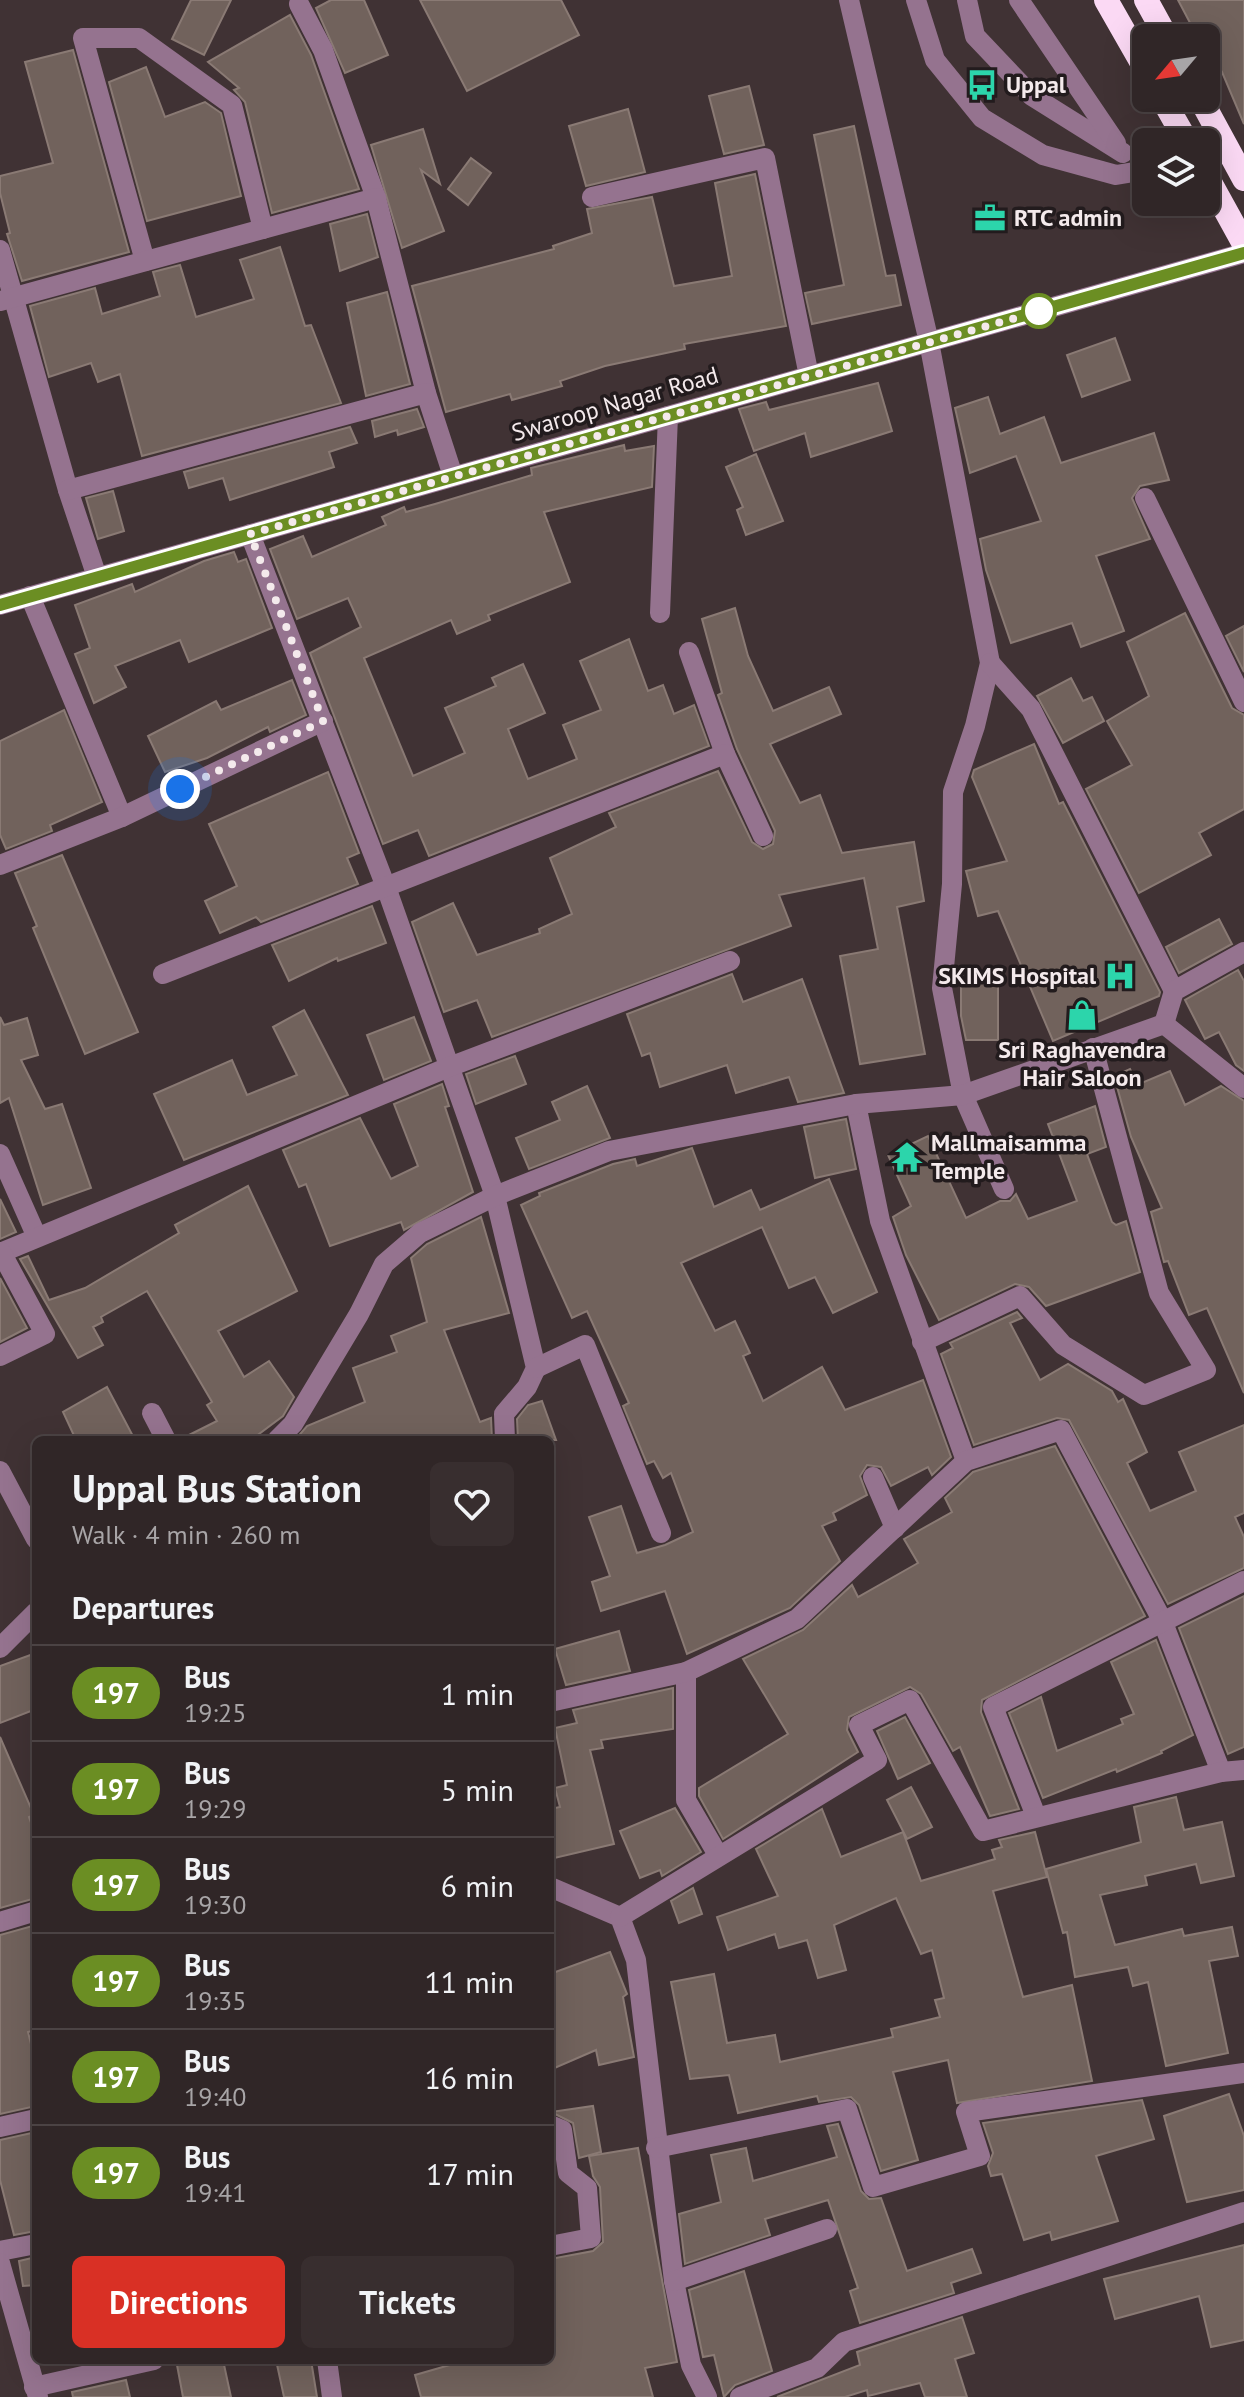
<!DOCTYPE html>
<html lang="en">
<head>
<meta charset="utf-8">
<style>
	:root { --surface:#302627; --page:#382e2f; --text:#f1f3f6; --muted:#a8a5a7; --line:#4b4344; --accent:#d93025 }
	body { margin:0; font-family:"PT Sans",sans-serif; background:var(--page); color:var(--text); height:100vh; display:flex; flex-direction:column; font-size:30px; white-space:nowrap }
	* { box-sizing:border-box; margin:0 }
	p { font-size:26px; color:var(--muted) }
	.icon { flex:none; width:44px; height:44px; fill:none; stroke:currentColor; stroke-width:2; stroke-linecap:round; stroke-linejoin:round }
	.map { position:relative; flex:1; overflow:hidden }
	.panel { position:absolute; left:32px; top:1436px; width:522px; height:928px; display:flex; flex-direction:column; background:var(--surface); border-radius:12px; box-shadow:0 8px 32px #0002,0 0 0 2px var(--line) }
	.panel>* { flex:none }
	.badge { padding:0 16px; border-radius:26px; font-size:28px; line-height:52px }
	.needle { width:52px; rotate:241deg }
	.controls { position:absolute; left:1132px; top:24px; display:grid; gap:16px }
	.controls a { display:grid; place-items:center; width:88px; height:88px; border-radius:12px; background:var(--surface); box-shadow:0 8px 32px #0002,0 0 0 2px var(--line); font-size:40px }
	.you { position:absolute; width:40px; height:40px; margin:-20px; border:6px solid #fff; border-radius:50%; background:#1a73e8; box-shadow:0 0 0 12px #1a73e833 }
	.map>.badge { position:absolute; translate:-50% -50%; box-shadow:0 0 0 4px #fff }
	h2 { padding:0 40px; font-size:30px; line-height:72px }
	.round { display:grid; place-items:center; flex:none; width:84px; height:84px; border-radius:12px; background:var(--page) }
	.summary { display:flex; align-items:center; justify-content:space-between; height:136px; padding:0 40px }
	h1 { font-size:38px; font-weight:700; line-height:60px }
	.primary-button { display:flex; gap:16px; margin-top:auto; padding:16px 40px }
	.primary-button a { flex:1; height:92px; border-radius:12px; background:var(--accent); color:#fff; font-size:32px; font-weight:700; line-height:92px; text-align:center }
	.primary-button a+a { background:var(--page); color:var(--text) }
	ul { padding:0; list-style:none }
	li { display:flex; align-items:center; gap:24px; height:96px; padding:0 40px; border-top:2px solid var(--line) }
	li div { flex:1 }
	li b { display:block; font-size:30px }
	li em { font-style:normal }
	li .badge { min-width:88px; font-weight:700; text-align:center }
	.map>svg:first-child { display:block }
</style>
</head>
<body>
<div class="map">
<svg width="1244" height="2397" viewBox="0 0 1244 2397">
	<rect width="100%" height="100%" fill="#403234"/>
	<g fill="#71625c" stroke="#8a7a74" stroke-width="2">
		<path d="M191,0H231L204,55L172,39Z"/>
		<path d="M331,0H364L388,55L345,73L316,8Z"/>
		<path d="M420,0H561L579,35L467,91Z"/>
		<path d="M1178,0H1244V124L1222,72L1217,75L1206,53V38H1198Z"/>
		<path d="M290,15L311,55L359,189L272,213L245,102L234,90L239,88L208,62Z"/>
		<path d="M73,50L129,252L22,281L7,234L10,233L0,193V176L53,163L25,62Z"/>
		<path d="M146,67L165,117L205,102L221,113L241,196L147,221L109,82Z"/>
		<path d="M749,86L764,145L724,154L709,96Z"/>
		<path d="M628,109L645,172L586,186L569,126Z"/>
		<path d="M854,126L886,276L895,275L901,305L812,324L805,293L844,285L814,135Z"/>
		<path d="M423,129L440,184L421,170L444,231L402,248L371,145Z"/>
		<path d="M471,158L491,173L468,205L448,189Z"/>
		<path d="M755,174L786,326L684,344L685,349L605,366L560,381L562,386L512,400L510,394L446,412L412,286L554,249L553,246L592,233L587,209L652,197L674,286L732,276L715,183Z"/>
		<path d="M367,214L378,257L340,271L330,224Z"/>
		<path d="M280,247L305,326L311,325L341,403L142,456L120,374L98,382L91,363L49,377L30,306L95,288L102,314L160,296L153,272L180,265L196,317L254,299L240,260Z"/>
		<path d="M387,292L410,384L366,396L347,303Z"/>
		<path d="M1115,338L1130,380L1082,397L1067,355Z"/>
		<path d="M878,383L892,431L811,457L805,433L754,451L739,409L766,402L769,410Z"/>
		<path d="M988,397L1000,434L1044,417L1061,463L1154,433L1169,480L1140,486L1132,498L1150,539L1096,556L1124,631L1081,647L1072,623L1011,643L986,570L980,539L1041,521L1016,456L970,473L955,408Z"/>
		<path d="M417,409L424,427L398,435L397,430L375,437L372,421Z"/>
		<path d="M350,427L357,443L329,452L334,467L230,500L223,478L189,488L184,472Z"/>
		<path d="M624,445L625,451L654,446L652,487L544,512L570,582L488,615L490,620L457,634L451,620L364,658L413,776L465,753L445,708L496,686L492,678L523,664L545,713L508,729L528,779L577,759L563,725L601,710L580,661L629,639L648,691L663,685L674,714L694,705L709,746L429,856L418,830L383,844L310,653L361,627L348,598L297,619L270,549L303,536L312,557L386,525L382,517L404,507L406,512L435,504L532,475L531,468Z"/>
		<path d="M756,454L783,521L746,535L737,510L743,507L726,467Z"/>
		<path d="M113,491L124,531L98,539L86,498Z"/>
		<path d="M234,552L238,562L246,559L272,628L189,662L180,640L115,666L126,687L94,703L75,654L90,648L75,605L132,584L135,592L204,561Z"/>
		<path d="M735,608L748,656L773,711L829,687L841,714L770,744L800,803L820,795L842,853L914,842L924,901L897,907L925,1054L860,1064L840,956L878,949L864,878L779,895L791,926L492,1037L477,1000L444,1012L412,922L453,903L477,955L540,933L539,929L572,914L550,858L616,827L609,813L718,771L752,842L763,849L773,844L775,831L737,749L718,695L722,693L702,619Z"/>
		<path d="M1185,613L1232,708L1244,715V809L1199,833L1211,855L1139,893L1086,789L1132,765L1107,721L1149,696L1127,642Z"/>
		<path d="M1244,626V672L1226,636Z"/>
		<path d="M1071,678L1083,701L1092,697L1104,721L1063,743L1037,696Z"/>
		<path d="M292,680L306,715L270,732L268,727L207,758L165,772L148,736L216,701L221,710Z"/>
		<path d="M64,710L102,802L50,825L52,831L6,849L0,835V741Z"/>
		<path d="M1034,744L1059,804L1063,802L1160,992L1159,996L1053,1041L998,911L978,916L966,871L1007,861L972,777L974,770Z"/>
		<path d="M328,772L359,853L347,858L358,884L261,922L256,917L220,933L205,901L237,886L209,824Z"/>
		<path d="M62,855L138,1032L85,1054L33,928L37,926L15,873Z"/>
		<path d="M372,906L386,943L338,961L337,958L289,981L272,945Z"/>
		<path d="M1219,919L1232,944L1179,973L1166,947Z"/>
		<path d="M1238,970L1244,981V1071L1236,1065L1219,1032L1205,1039L1185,1000Z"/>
		<path d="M732,974L743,1002L802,979L844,1093L798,1102L789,1077L736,1093L727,1065L660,1087L650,1053L642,1056L627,1014Z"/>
		<path d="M961,974L998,975V1040H966L961,1016Z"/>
		<path d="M304,1010L348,1095L184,1160L154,1094L232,1060L247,1095L297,1075L273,1027Z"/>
		<path d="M0,1017L4,1025L27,1018L38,1055L21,1060L45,1109L62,1104L91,1188L43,1205L9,1098L0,1103Z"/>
		<path d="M414,1017L431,1061L384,1080L367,1035Z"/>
		<path d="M515,1056L526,1084L476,1104L466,1074Z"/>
		<path d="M1130,1069L1137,1085L1170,1071L1185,1105L1221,1086L1244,1101V1393L1207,1308L1189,1315L1168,1261L1164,1262L1151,1212L1162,1208L1131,1137L1114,1076Z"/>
		<path d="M442,1084L449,1106L445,1107L473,1192L404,1230L401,1222L330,1246L306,1184L299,1187L283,1150L360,1118L391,1179L418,1166L394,1104Z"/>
		<path d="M587,1086L610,1138L529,1169L516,1138L560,1120L552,1102Z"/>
		<path d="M1095,1106L1106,1147L1087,1154L1112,1222L1116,1225L1126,1221L1140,1272L1046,1306L1029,1287L1015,1284L939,1320L906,1255L893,1217L911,1206L888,1155L928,1136L966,1218L1000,1201H1010L1016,1194L1028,1219L1077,1201L1048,1124Z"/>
		<path d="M846,1119L856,1169L815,1178L804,1127Z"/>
		<path d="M692,1148L714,1207L751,1190L760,1210L829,1179L877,1292L833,1313L815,1277L789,1288L762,1227L681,1263L715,1331L735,1321L750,1353L743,1356L763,1401L822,1367L845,1410L923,1380L951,1457L932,1475L928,1467L891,1486L881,1467L867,1465L860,1476L867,1495L833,1513L836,1520L822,1526L840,1561L790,1608L687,1654L665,1591L601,1611L592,1582L610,1576L589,1517L621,1506L637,1553L665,1545L693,1532L671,1473L663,1478L654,1461L647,1464L623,1406L629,1403L587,1311L572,1318L521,1205L540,1196L539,1193L613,1164L635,1159L637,1166Z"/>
		<path d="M248,1186L297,1291L218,1331L244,1377L269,1361L294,1397L283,1416L251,1440H179L217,1421L207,1405L212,1402L147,1291L101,1317L103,1322L93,1327L103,1345L78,1358L20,1259L28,1256L49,1300L85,1288L179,1233L175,1225Z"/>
		<path d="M0,1199L16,1232L0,1239Z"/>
		<path d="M481,1217L509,1313L444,1330L480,1422L491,1418L492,1440H295L307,1426L365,1402L353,1368L397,1352L391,1336L427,1322L411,1258L427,1244Z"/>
		<path d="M0,1278L27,1328L0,1342Z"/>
		<path d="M1017,1312L1022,1318L1010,1323L1040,1380L1068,1364L1112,1391L1118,1402L1123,1399L1147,1452L1127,1463L1150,1511L1196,1491L1179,1452L1244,1425V1513L1235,1517L1244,1537V1568L1168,1604L1069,1420L1057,1418L974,1445L941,1354L953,1348L950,1343Z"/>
		<path d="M107,1387L135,1440H76L63,1412Z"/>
		<path d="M542,1401L556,1440H518L517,1419L528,1405Z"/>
		<path d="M1055,1446L1145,1616L982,1700L981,1712L1019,1809L990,1816L960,1747L953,1751L921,1694L910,1687L849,1717L847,1730L858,1752L723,1839L699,1796V1788L788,1734L743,1659L803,1630L852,1585L858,1597L918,1563L904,1539L952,1512L945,1498L973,1472Z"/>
		<path d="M1244,1596V1747L1228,1754L1179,1628Z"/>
		<path d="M619,1631L630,1671L566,1685L555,1649Z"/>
		<path d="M1156,1640L1193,1735L1161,1751L1162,1753L1117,1772L1116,1769L1043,1798L1009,1713L1041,1697L1057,1751L1123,1724L1121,1719L1134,1714L1111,1662Z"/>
		<path d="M36,1653V1709L0,1723V1666Z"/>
		<path d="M673,1688V1729L601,1740L603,1748L590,1750L614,1844L550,1859V1809L560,1807L555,1788L567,1785L555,1728L577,1723L573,1710Z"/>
		<path d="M905,1717L930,1763L898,1779L877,1731Z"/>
		<path d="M0,1737L34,1815L29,1817L36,1837V1898L0,1908Z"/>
		<path d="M911,1787L932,1827L907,1839L887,1800Z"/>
		<path d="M1176,1797L1184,1830L1222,1822L1234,1876L1201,1883L1196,1864L1145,1876L1147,1885L1100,1895L1115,1945L1182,1929L1184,1936L1232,1927L1238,1956L1209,1961L1228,2053L1166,2066L1148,1982L1133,1986L1128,1967L1075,1977L1067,1932L1063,1933L1046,1869L1141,1842L1134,1807Z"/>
		<path d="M675,1808L701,1852L662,1876L660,1870L640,1878L620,1831Z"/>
		<path d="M822,1809L841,1857L903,1832L921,1881L995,1859L992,1850L1002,1847L999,1840L1035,1832L1047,1877L993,1891L1023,1997L1072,1985L1092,2081L957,2103L948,2060L893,2072L918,2160L881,2171L859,2105L851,2097L819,2102L817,2096L738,2113L729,2075L690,2079L671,1982L714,1974L727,2043L775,2035L780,2062L893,2037L891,2029L940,2017L935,2000L944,1998L932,1950L921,1954L896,1898L834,1925L846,1970L818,1978L807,1940L779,1948L775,1934L728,1950L717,1917L778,1896L756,1849Z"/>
		<path d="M693,1888L702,1914L679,1923L671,1901Z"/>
		<path d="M36,1925V2030L28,2032L36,2064V2106L0,2114V1935Z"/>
		<path d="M610,1952L627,1994L623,1997L634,2057L599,2065L596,2050L550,2070V1974Z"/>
		<path d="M1229,2094L1244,2136V2190L1187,2202L1164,2116Z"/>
		<path d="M1142,2100L1154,2139L1096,2156L1118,2221L1052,2240L1050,2232L1024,2240L1002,2174L991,2176L988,2166L993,2153L983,2123Z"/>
		<path d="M593,2106L601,2152L579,2158L573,2123L551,2112Z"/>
		<path d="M838,2124L861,2191L869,2199L881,2198L907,2271L972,2249L981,2273L951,2283L954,2293L860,2323L850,2291L858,2288L828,2200L765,2219L770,2235L685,2264L679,2214L721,2202L711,2155L746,2148L753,2181L837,2157L827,2126Z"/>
		<path d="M36,2132V2231L14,2235L0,2180V2140Z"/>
		<path d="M638,2148L677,2362L645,2368L653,2397H421L415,2375L467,2360H550V2259L593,2251L603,2242L600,2187L593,2176L589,2156Z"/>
		<path d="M1244,2245V2340L1211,2347L1199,2296L1115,2319L1104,2279Z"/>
		<path d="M36,2257V2285L23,2286L19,2261Z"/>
		<path d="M744,2271L772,2371L735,2385L724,2397L714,2355L703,2357L689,2290Z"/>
		<path d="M962,2317L974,2353L955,2359L967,2397H925L920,2383L868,2396L867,2390L845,2397H777L860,2365L857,2352Z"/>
		<path d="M202,2360H223L231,2397H183L177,2365Z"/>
		<path d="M276,2360H311L317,2397H284Z"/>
		<path d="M126,2380L130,2397H73L72,2392Z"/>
	</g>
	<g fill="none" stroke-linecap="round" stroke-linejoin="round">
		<g stroke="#95738f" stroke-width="20">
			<path d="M849,0L929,342L990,663L975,726L953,792L952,884L942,988L963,1095L1004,1189"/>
			<path d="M916,0L935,60L982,118L1043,155L1116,175L1146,170"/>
			<path d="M967,0L975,36L1032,96L1123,153"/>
			<path d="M1019,0L1116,143"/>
			<path d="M299,4L323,50L376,198"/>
			<path d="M592,197L765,158L809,376"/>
			<path d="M0,250L68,490L97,577"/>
			<path d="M145,261L83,38H139L232,105L263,229"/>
			<path d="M0,301L376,198L426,393L453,476"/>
			<path d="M68,490L426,393"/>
			<path d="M1145,498L1244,702"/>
			<path d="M250,534L386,887L495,1196L536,1368L527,1387L504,1414L505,1440"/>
			<path d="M30,596L122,817"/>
			<path d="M0,605L1244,253"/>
			<path d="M660,613L668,416"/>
			<path d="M689,652L725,754L763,836"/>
			<path d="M990,663L1031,709L1174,991"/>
			<path d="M0,865L122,817L323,721"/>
			<path d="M163,974L725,754"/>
			<path d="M1164,1024L1174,991L1244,952"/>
			<path d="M856,1104L880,1221L966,1461"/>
			<path d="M0,1154L36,1235"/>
			<path d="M0,1253L449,1067L730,961"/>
			<path d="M922,1342L1020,1296L1063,1345L1144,1395L1206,1370L1159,1293L1093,1048"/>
			<path d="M0,1356L45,1334L1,1252"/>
			<path d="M536,1368L585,1345L661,1533"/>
			<path d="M152,1413L166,1440"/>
			<path d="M277,1440L293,1424L359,1314L384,1264L420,1233L495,1196L609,1151L856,1104L963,1095L1164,1024L1244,1088"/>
			<path d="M0,1471L36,1539"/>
			<path d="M873,1477L895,1528"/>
			<path d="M0,1648L36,1612"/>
			<path d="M686,1672V1800L718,1855"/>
			<path d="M550,1702L686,1672L797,1619L966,1461L1061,1430L1162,1620L1221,1772"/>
			<path d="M1036,1816L993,1707L1244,1581"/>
			<path d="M550,1887L620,1917L636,1960L674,2281L691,2365L707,2397"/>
			<path d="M620,1917L877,1760L859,1725L910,1700L983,1831L1221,1772L1244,1770"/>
			<path d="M0,1922L36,1911"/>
			<path d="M550,2125L562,2130L568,2173L587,2188L591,2238L550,2246"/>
			<path d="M0,2127L36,2119"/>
			<path d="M656,2148L847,2109L873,2187L980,2156L966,2112L1244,2073"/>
			<path d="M0,2251L36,2244"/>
			<path d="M0,2263L38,2397"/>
			<path d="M674,2281L827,2229"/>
			<path d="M327,2360L332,2397"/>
			<path d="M34,2387L154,2360"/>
			<path d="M740,2397L817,2368L844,2342L1244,2212"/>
		</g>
		<g stroke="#fbd9f4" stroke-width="24">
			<path d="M1106,0L1146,70"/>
			<path d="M1146,0L1167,38"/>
			<path d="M1162,98L1187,142"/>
			<path d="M1200,98L1244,179"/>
			<path d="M1206,175L1244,244"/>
		</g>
	</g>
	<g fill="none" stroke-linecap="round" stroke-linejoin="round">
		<defs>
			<path id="line" d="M0,605L1244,253"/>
		</defs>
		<use href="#line" stroke="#fff" stroke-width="18"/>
		<use href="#line" stroke="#6b8e23" stroke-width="12"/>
		<path stroke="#f4eaec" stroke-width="8" stroke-dasharray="0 14.4" d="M180,789L323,721L250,534L1044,310L1039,311"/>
	</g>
	<defs>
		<symbol id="bus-bare" viewBox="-9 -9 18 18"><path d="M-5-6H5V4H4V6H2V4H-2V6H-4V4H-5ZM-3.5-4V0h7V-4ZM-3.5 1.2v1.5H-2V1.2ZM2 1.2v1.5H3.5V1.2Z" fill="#2cd5ab" stroke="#221b1d" stroke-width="2.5" paint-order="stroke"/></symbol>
		<symbol id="office-bare" viewBox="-9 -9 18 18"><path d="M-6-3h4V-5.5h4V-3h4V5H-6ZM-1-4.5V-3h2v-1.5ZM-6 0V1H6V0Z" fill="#2cd5ab" stroke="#221b1d" stroke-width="2.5" paint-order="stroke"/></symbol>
		<symbol id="hospital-bare" viewBox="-9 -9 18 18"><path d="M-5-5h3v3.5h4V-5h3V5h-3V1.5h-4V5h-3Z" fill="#2cd5ab" stroke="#221b1d" stroke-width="2.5" paint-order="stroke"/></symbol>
		<symbol id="shop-bare" viewBox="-9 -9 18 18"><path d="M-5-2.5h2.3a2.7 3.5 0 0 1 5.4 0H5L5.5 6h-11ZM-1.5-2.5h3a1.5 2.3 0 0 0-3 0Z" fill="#2cd5ab" stroke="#221b1d" stroke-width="2.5" paint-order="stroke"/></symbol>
		<symbol id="temple-bare" viewBox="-9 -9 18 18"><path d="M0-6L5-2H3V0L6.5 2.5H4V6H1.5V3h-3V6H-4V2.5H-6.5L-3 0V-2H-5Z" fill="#2cd5ab" stroke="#221b1d" stroke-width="2.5" paint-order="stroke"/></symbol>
	</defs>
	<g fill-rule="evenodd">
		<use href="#bus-bare" x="960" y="63" width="44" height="44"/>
		<use href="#office-bare" x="968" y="196" width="44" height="44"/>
		<use href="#hospital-bare" x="1098" y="954" width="44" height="44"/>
		<use href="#shop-bare" x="1060" y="993" width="44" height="44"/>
		<use href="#temple-bare" x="885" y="1135" width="44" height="44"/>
	</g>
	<circle fill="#fff" stroke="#6b8e23" stroke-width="4" cx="1039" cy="311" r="16"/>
	<g text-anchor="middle" stroke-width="7" stroke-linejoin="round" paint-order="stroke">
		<g font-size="24" font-weight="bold" fill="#f4eaec" stroke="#221b1d" text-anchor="start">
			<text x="1006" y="93">Uppal</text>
			<text x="1014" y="226">RTC admin</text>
			<text x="1096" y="984" text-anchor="end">SKIMS Hospital</text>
			<text x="1082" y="1058" text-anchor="middle">Sri Raghavendra<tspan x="1082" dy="28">Hair Saloon</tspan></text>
			<text x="931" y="1151">Mallmaisamma<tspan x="931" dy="28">Temple</tspan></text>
		</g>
		<g font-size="24" fill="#f4eaec" stroke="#221b1d">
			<text transform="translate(615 404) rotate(-16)" y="8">Swaroop Nagar Road</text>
		</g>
	</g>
</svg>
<div class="controls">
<a><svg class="needle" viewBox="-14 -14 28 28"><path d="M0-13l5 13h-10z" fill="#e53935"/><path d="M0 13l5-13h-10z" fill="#a8a5a7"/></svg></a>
<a><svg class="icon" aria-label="layers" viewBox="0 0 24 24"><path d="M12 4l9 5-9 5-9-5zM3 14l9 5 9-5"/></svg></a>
</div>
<div class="you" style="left:180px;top:789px"></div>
<section class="panel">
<div class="summary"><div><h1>Uppal Bus Station</h1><p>Walk · 4 min · 260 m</p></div><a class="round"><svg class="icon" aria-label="heart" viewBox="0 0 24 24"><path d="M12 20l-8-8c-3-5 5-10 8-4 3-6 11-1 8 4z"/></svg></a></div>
<h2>Departures</h2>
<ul>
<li><span class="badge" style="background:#6b8e23;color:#fff">197</span><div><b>Bus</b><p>19:25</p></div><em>1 min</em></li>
<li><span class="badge" style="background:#6b8e23;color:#fff">197</span><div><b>Bus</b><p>19:29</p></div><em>5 min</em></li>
<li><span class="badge" style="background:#6b8e23;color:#fff">197</span><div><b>Bus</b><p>19:30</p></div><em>6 min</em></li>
<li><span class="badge" style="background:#6b8e23;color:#fff">197</span><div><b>Bus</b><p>19:35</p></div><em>11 min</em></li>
<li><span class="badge" style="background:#6b8e23;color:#fff">197</span><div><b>Bus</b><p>19:40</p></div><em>16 min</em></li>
<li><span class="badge" style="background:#6b8e23;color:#fff">197</span><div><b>Bus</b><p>19:41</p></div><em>17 min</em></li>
</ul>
<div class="primary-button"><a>Directions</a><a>Tickets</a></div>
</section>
</div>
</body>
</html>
